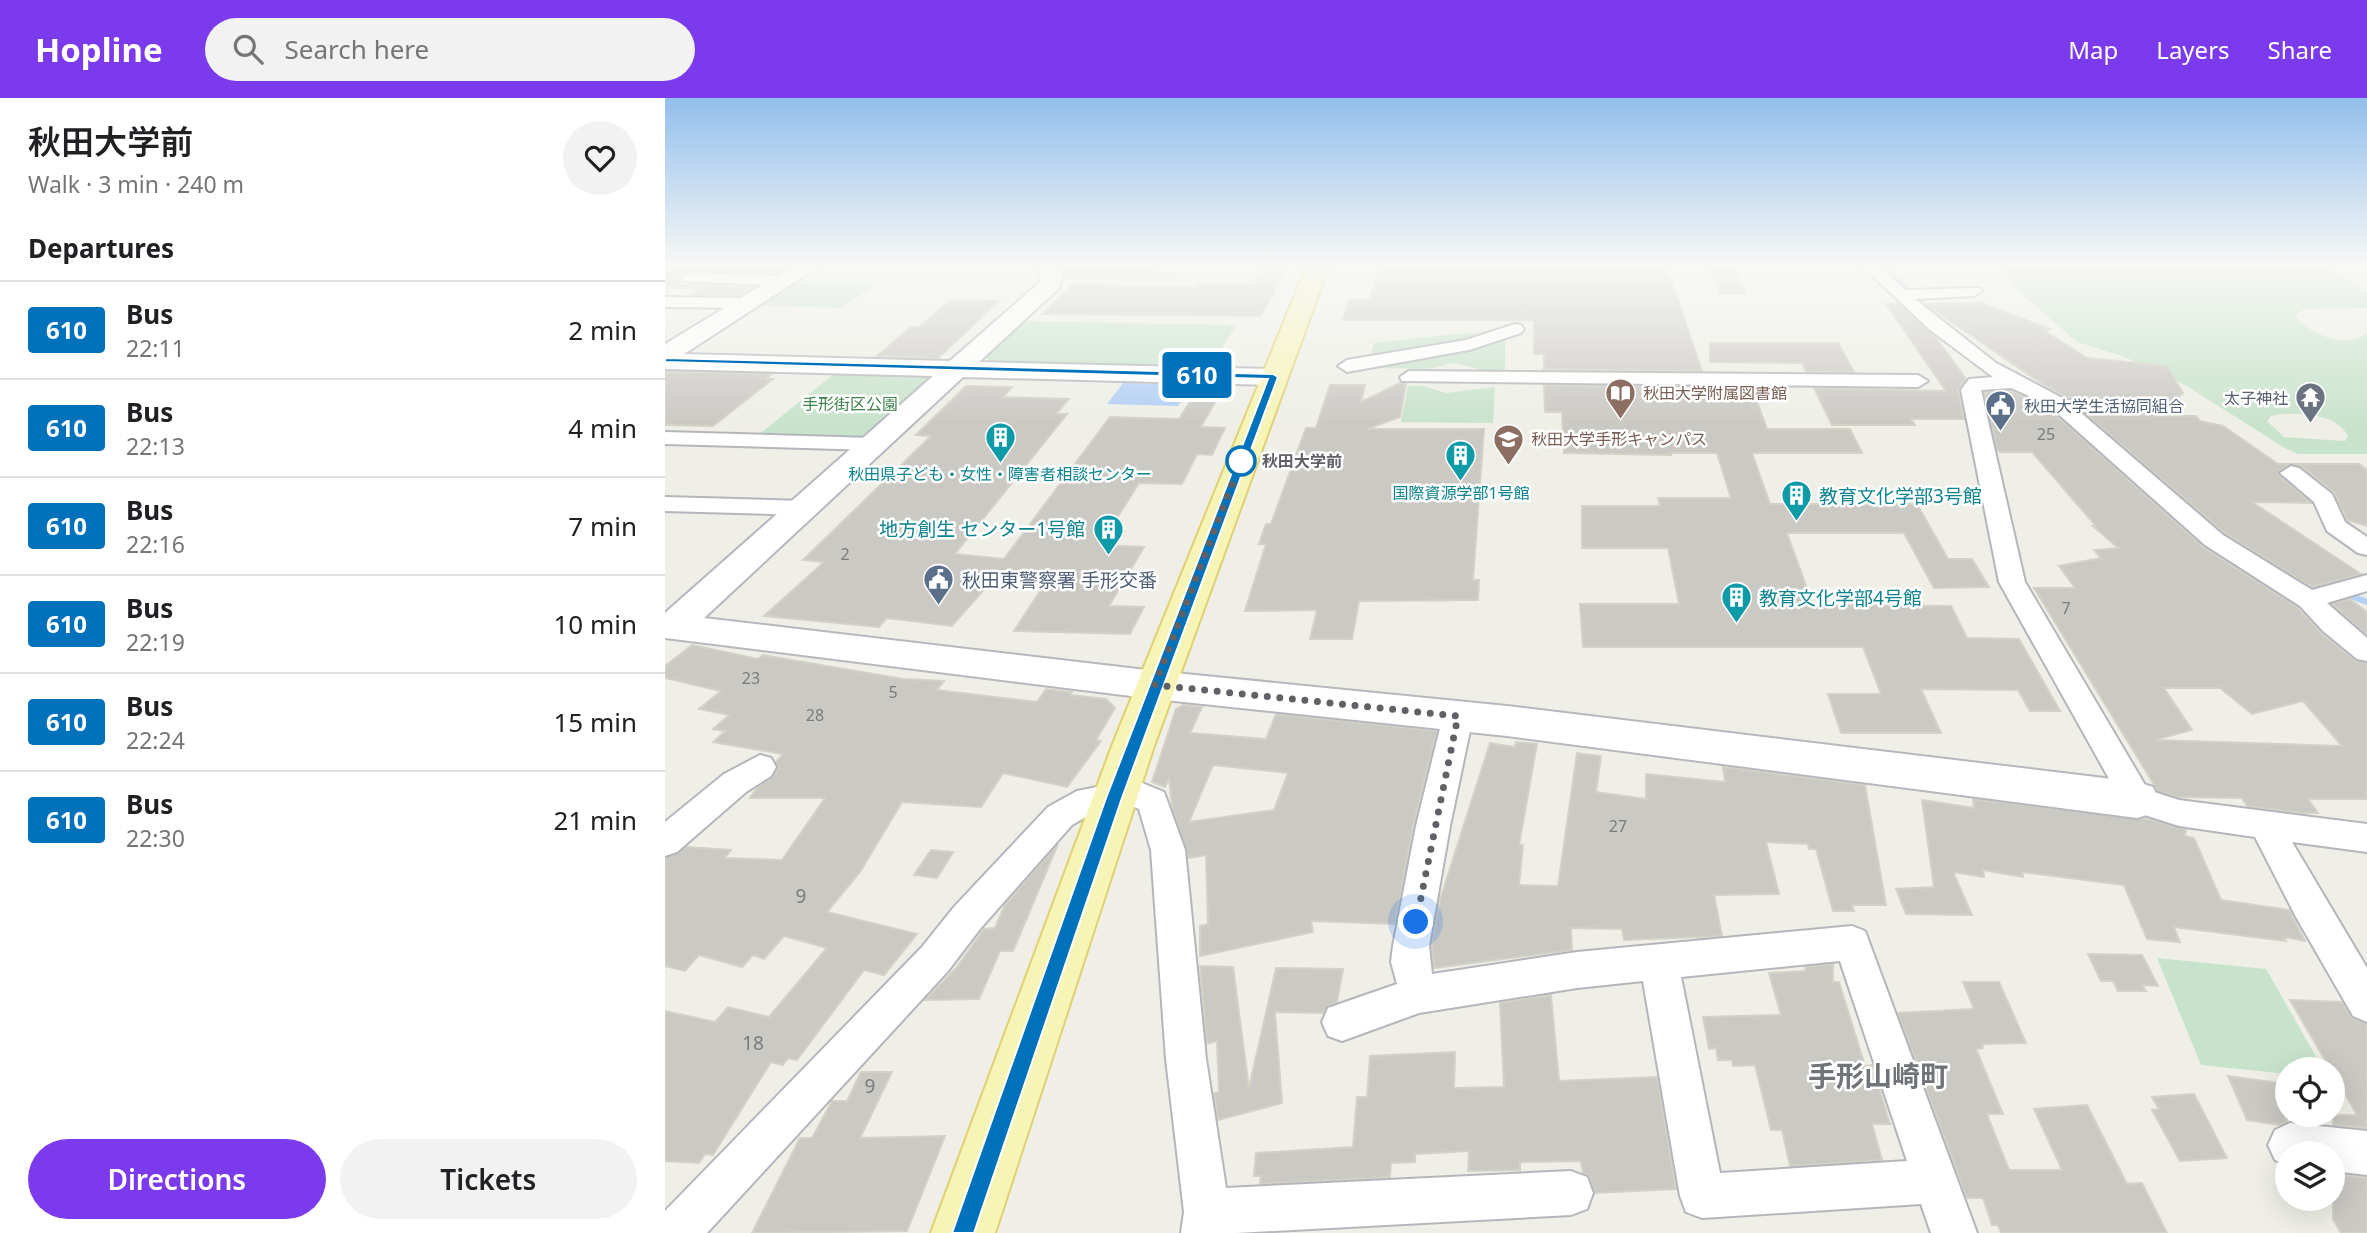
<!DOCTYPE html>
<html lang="en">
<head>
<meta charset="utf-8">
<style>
	:root { --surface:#fff; --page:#f2f2f2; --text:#202124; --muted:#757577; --line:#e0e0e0; --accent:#7c3aed }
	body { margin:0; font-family:"Noto Sans","Noto Sans JP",sans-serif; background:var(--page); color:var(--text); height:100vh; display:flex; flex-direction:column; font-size:26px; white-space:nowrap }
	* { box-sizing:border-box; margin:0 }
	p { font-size:23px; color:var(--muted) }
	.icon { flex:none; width:38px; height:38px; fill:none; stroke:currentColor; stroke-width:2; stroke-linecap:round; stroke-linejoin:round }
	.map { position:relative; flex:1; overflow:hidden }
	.sheet { display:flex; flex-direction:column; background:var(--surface); width:665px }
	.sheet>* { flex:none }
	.badge { padding:0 14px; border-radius:5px; font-size:24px; line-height:46px }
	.controls { position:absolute; left:1610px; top:959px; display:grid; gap:14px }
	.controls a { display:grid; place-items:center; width:70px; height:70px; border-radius:50%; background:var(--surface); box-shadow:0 7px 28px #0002; font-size:35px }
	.you { position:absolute; width:35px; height:35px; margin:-18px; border:5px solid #fff; border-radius:50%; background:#1a73e8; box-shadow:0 0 0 10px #1a73e833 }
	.map>.badge { position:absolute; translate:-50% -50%; box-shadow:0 0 0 4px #fff }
	h2 { padding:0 28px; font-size:26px; line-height:63px }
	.round { display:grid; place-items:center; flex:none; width:74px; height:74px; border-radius:37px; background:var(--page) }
	.summary { display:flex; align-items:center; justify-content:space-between; height:119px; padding:0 28px }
	h1 { font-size:33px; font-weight:600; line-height:52px }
	.action { display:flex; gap:14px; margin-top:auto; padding:14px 28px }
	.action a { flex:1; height:80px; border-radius:42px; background:var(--accent); color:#fff; font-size:28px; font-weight:600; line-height:80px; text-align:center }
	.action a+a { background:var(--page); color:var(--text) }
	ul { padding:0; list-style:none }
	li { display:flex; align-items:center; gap:21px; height:98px; padding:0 28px; border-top:2px solid var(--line) }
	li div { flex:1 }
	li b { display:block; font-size:26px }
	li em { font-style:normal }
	li .badge { min-width:77px; font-weight:700; text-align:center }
	header { display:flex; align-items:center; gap:42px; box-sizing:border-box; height:98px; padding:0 35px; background:var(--accent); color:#fff }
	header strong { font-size:33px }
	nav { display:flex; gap:38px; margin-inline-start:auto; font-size:24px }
	.search { width:490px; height:63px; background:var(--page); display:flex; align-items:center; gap:18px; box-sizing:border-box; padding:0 24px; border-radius:38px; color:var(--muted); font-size:26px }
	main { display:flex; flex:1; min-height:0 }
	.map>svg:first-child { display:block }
</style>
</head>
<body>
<header>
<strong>Hopline</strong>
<div class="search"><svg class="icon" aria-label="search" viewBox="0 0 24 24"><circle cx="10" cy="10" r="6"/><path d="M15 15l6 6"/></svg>Search here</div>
<nav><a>Map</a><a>Layers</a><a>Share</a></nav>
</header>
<main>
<section class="sheet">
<div class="summary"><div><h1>秋田大学前</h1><p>Walk · 3 min · 240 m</p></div><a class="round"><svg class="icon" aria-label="heart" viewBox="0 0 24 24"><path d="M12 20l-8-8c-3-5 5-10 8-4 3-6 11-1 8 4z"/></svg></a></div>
<h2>Departures</h2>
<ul>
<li><span class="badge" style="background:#0072bc;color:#fff">610</span><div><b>Bus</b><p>22:11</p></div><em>2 min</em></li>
<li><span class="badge" style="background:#0072bc;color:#fff">610</span><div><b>Bus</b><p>22:13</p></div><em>4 min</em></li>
<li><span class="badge" style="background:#0072bc;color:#fff">610</span><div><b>Bus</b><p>22:16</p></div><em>7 min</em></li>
<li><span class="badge" style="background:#0072bc;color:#fff">610</span><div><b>Bus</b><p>22:19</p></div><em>10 min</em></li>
<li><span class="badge" style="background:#0072bc;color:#fff">610</span><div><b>Bus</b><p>22:24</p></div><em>15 min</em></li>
<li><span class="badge" style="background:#0072bc;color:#fff">610</span><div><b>Bus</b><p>22:30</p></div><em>21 min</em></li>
</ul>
<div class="action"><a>Directions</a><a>Tickets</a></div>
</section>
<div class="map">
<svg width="1702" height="1135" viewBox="0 0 1702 1135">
	<rect width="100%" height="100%" fill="#efefe8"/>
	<g fill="#c8e3cc" fill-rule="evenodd">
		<path d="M392,167H465L501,174H520L513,183L403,182Z"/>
		<path d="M1330,167H1666L1665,170L1702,193V210L1640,211L1629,217C1644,236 1681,252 1702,235V356H1633L1620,350L1520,287L1460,259L1412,244L1357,196ZM1618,316C1641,316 1672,316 1683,338L1680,343L1619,339L1602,323L1606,318Z"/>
		<path d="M132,183L212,185L176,210L93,207Z"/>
		<path d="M358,223L567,227L571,228L545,268L541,270L324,263L321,260Z"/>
		<path d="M816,235L840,237V272H817L788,265L763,271L702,270L709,245C745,241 780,236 816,235Z"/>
		<path d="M175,271L272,274L204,336L193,340L92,338Z"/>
		<path d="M743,288H759L781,295L830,289L828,325L736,324Z"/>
		<path d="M1492,860L1601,871L1658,971H1622V976L1536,967Z"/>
	</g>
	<path fill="#b2cff5" d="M458,285L526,287L513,308L442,306Z"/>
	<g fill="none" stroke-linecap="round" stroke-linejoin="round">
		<g stroke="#b2cff5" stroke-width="5">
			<path d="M1216,167L1229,179"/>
			<path d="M1233,182L1260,210"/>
		</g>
		<g stroke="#b2cff5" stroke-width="6">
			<path d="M1519,406L1536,416"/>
			<path d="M1616,474L1666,491"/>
			<path d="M1678,495L1702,504"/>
		</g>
	</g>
	<g fill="#cbc9c4" stroke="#d4d1c7" stroke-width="2" fill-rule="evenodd">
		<path d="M0,167H124L112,175L24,172L13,179L18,186L89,189L75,197H27L37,191L0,190Z"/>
		<path d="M714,167H1001L1037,273L879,271V256H869V222H678L684,202H705Z"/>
		<path d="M1044,167H1067L1081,196H1055Z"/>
		<path d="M594,173H621L596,218L378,216L408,186L530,189L533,185H586Z"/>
		<path d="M286,202L334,203L273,260L212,258L246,229H254Z"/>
		<path d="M1316,205L1385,231L1380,233L1422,260L1502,268L1518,295L1491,318H1531L1535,323L1558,328L1613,366H1626L1614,373L1613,377L1646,405L1587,404L1696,476L1647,489L1560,435L1422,317H1479L1490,310L1487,302L1402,299L1379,287L1260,206Z"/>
		<path d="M1221,206H1234L1271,240L1301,281L1293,293L1299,321H1246L1250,327H1167L1149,290L1281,293Z"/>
		<path d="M1045,245H1173L1189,274L1141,273L1137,265L1045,264Z"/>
		<path d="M0,274L107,276L101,281H108L48,328L0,327Z"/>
		<path d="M735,285L741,286L735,319L702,331H819L808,482H814L813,502L694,503L687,541H645L652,512L580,513L601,446H594L601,426H606L641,330H651L665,287H700L696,304Z"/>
		<path d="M879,287L1042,289L1044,298H1090L1102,331H1185L1197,355H1087L1105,406H1252L1283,461H1307L1324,489L1269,490L1239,435H1122L1148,507L1286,508L1302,540L1354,541L1395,613H1365L1353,592L1256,591L1276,635H1176L1163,596H1216L1198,549H918L915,506H1014L1003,450H917V408H995L993,400H1066L1052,355H1006V357L899,355L897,314H880Z"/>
		<path d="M301,288L347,289L338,299L404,301L391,316H402L290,456L339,461L445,319L514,321L535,288H559L536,329L560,330L547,357L532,356L517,386L474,385L435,447L479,449L444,508L479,509L465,536L349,533L381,484L330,479L287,528L222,520L214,529L99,518L159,464L138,462L266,338L251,337Z"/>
		<path d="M1346,293L1381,308L1538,449L1633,510L1656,535L1690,563L1702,565V701H1643L1653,715H1639L1582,708L1577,700L1512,699L1493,693L1369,490H1410L1394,468L1436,460L1429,452L1453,450L1428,428H1431L1367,354H1335L1332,351L1319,294ZM1499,590H1555L1587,616L1638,603L1677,648L1489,642L1527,632Z"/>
		<path d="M1627,366H1694L1702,372V428L1682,422L1669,394L1636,368Z"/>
		<path d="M1685,501L1702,514V537L1667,506Z"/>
		<path d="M27,547L93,561L98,557L238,581L279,583L272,592L372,604L381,591L407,594L405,597L441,601L450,610L431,642L436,643L402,689L338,675L316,709L237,704L195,774L162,814L252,836L219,877L199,872L132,962L123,960L118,967L106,964L48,1057L40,1056L34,1065L0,1063V913L50,924L63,909L104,919L162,850L119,838L99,861L88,857L77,869L34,857L20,873L0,868V760L21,749L66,752L60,760L117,762L160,700H85L92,690L108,679L113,670L111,664L118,656L48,644L60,633L48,631L64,617L34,611L56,593L0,580V568Z"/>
		<path d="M518,607L537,609L525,635L601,641L611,616L772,633L748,728L730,826L646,823L648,834L535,858V828L543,826L541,757L523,760L507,708L504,681L500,689L487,684L511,611ZM548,667L623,675L609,712L524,724Z"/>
		<path d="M851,644L872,646L854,747H858L854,787L893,788L912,655L936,658L931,694L981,701V676L1060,684L1058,669L1200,687L1221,807H1187L1189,813H1168L1151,751H1144L1143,746L1101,744L1114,796L1049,797L1057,838L959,842L957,831L906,830L907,852L769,870L767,848L775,802L825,645L850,649Z"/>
		<path d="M1308,701L1487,722L1521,732L1520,738L1529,740L1556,802L1624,812L1640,843L1618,839L1621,843L1509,829L1515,844L1482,841L1459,787L1357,774L1358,779L1318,772L1319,779L1288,774L1307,817L1241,816L1231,791L1269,789L1257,702L1309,710Z"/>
		<path d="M393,746L348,853H335L314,901L260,902L292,869L319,831L330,830L340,807Z"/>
		<path d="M266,752L288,754L272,780L249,777Z"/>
		<path d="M1423,856L1477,857L1493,888L1477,887L1481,893H1453L1448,883H1436Z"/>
		<path d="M1168,866V884H1174L1200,968L1207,967L1225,1026H1207L1217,1062L1125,1068L1117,1032H1106L1090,967L1068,968L1067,962H1053L1051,950L1044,951L1038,919L1116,917L1104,875L1141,873L1140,869Z"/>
		<path d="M535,868L568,869L584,990L611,870L678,871L672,904L662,908L658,915L610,914L617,1005L553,1022L549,995L554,994L552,943L542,946Z"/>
		<path d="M1298,884H1334L1361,945L1317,946L1318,950L1311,951L1338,1016H1322L1344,1072H1397L1369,1011L1422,1007L1462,1086L1477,1085L1502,1135H1336L1333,1127H1327L1318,1100H1302L1233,915L1309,911Z"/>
		<path d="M886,897L894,983L992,979L1011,1091L930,1095L924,1078L918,1075L916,1063L855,1064V1072L803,1073L804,1053L750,1056V1064L726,1065L725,1079L595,1086L596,1078H589L591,1055L688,1049L692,999H702L705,958L790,954L789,990L839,989L835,905Z"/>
		<path d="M1625,902L1677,904L1686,919L1702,926V1030L1668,1027V1017H1692Z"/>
		<path d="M196,974H227L195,1040L280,1038L242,1133L87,1135L135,1040H147L167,1003H182Z"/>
		<path d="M1563,978L1622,986V1023L1615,1027L1582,1022Z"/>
		<path d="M1529,996L1562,1060L1515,1063L1487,1012L1494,1011L1487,999Z"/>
		<path d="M1668,1076L1702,1080V1135H1676L1668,1121Z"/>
	</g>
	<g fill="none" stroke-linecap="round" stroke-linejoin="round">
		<defs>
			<g id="street">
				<path d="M1196,167H1213L1240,192L1315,190L1317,193L1309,198L1250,201L1331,265L1401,302L1485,304L1488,308L1485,312L1478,314H1415L1558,437L1647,492L1702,477V493L1662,505L1702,540V563L1692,561L1658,533L1635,508L1540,447L1382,306L1346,290L1316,292L1360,484L1483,692L1514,702L1702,726V754L1627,744L1702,870V924L1688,918L1631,819L1590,739L1514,728L1461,711L1334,484L1296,292L1304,281L1328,279L1265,232Z"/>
				<path d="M24,175L119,178L127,183L119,188L18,183L16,180Z"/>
				<path d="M0,199L84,200L92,205L84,210L0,209Z"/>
				<path d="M850,226L856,227L859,231L856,235L804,252L682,274L673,268L682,262L801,242Z"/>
				<path d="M744,273L1253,277L1263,283L1253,289L737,283L735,279Z"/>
				<path d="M0,334L207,340L218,346L207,352L0,346Z"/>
				<path d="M1626,368L1634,370L1667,396L1680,424L1702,439V457L1693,455L1662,433L1649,404L1615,375Z"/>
				<path d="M0,399L139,403L147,405L151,410L147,415L139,417L0,413Z"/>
				<path d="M793,607L803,610L808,618L785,728L764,848L767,876L912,854L1187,828L1200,833L1312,1135H1266L1256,1106L1037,1120L1021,1114L1015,1098L978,883L912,890L754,915L677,943L663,938L657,924L663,910L732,886L726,864L728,848L751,728L778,618L783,610ZM1175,863L1242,1063L1055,1075L1016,879Z"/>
				<path d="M95,657L106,660L111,669L106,678L81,694L12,754L0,758V724L59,676Z"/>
				<path d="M453,675L499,694L520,752L541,961L561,1090L906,1073L922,1079L928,1095L922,1111L906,1117L572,1135H516L519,1114L501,961L486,752L474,711L462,706L449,713L429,714L407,727L315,831L283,873L42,1135H0V1113L257,849L289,809L383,709L412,693L437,688L442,679Z"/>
				<path d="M1625,1025L1702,1033V1077L1668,1073V1055H1622V1067L1610,1062L1603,1047L1610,1032Z"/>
			</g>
			<path id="secondary" d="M130,167H156L19,256L285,263L375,184L376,179L369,167H389L398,179L393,191L314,264L609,271L618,273L622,279L618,285L609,287L298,279L39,520L490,573L842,608L1472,684L1488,689L1494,702L1488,715L1472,720L842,638L490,601L0,540V515L268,278L0,271V246Z"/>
			<path id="primary" d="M642,167H664L489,648L330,1135H266L447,648Z"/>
		</defs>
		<use href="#street" stroke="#b5b6bb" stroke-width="4"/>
		<use href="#secondary" stroke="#b6b8bd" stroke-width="4"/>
		<use href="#primary" stroke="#e1d070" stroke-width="4"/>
		<use href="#street" fill="#fff" fill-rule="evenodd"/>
		<use href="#secondary" fill="#fff" fill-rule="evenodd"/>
		<use href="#primary" fill="#f6f4b7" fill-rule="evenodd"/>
	</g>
	<linearGradient id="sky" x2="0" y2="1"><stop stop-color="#92bfed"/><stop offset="0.51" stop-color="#f8f8f5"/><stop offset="1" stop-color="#f8f8f5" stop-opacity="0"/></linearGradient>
	<rect width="1702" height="326" fill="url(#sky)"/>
	<path fill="#0072bc" stroke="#fff" stroke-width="2" d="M0,260L608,276L613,279L457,700L309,1135H287L441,700L603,281L0,264Z"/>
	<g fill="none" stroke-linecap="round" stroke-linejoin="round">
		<path stroke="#5f6166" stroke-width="7" stroke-dasharray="0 12.6" d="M576,363L490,587L793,618L751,824"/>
	</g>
	<defs>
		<symbol id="library-pin" viewBox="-11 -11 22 30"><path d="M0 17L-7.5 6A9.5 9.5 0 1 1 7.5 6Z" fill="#8d6e63" stroke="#fff"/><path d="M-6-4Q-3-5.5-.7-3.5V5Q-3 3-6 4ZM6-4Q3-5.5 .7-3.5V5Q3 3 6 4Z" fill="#fff"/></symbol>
		<symbol id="temple-pin" viewBox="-11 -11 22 30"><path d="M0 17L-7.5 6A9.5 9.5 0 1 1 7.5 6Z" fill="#6b7280" stroke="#fff"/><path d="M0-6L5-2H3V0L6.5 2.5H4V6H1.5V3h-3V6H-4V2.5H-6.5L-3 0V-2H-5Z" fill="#fff"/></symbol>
		<symbol id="civic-pin" viewBox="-11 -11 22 30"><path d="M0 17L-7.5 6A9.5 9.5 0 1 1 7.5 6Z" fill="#5c6f8a" stroke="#fff"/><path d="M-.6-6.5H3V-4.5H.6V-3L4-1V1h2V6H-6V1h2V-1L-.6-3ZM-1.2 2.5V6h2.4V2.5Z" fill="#fff"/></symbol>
		<symbol id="building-pin" viewBox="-11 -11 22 30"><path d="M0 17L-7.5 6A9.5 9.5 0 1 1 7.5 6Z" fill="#0f9aa8" stroke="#fff"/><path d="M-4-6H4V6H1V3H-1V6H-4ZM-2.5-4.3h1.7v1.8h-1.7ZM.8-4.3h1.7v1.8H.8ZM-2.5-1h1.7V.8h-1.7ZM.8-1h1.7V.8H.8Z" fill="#fff"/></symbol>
		<symbol id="university-pin" viewBox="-11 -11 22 30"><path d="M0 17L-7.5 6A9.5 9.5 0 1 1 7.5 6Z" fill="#8d6e63" stroke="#fff"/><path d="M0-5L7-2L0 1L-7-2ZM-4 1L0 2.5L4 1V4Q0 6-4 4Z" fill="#fff"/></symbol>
	</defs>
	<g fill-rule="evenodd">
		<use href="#library-pin" x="938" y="278" width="35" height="47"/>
		<use href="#temple-pin" x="1628" y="282" width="35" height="47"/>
		<use href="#civic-pin" x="1318" y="290" width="35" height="47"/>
		<use href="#building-pin" x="318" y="322" width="35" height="47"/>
		<use href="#university-pin" x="826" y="324" width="35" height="47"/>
		<use href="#building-pin" x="778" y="340" width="35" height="47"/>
		<use href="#building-pin" x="1114" y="380" width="35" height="47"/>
		<use href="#building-pin" x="426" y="414" width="35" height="47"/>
		<use href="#civic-pin" x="256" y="464" width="35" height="47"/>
		<use href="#building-pin" x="1054" y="482" width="35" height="47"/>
	</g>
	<circle fill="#fff" stroke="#0072bc" stroke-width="3.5" cx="576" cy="363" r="14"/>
	<g text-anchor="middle" stroke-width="5" stroke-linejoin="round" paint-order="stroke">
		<g font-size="16" fill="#785e54" stroke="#fff" text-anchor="start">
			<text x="978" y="301">秋田大学附属図書館</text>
			<text x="866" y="347">秋田大学手形キャンパス</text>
		</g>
		<g font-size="16" fill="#5b616d" stroke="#fff" text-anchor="end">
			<text x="1623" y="306">太子神社</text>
		</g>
		<g font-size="16" fill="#41834d" stroke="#fff">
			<text x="185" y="312">手形街区公園</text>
		</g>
		<g font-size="16" fill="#4e5e75" stroke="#fff" text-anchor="start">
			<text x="1359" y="314">秋田大学生活協同組合</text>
		</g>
		<g font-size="16" fill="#7a7b7e">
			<text x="1381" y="342">25</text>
			<text x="180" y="462">2</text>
			<text x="1401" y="516">7</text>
			<text x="86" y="586">23</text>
			<text x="228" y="600">5</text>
			<text x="150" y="623">28</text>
			<text x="953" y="734">27</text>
		</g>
		<g font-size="16" font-weight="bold" fill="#5f6166" stroke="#fff" text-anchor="start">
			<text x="597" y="369">秋田大学前</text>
		</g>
		<g font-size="16" fill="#0d838f" stroke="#fff">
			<text x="335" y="382">秋田県子ども・女性・障害者相談センター</text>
			<text x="796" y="401">国際資源学部1号館</text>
		</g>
		<g font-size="19" fill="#0d838f" stroke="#fff" text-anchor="start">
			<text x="1154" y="405">教育文化学部3号館</text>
			<text x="420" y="438" text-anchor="end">地方創生 センター1号館</text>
			<text x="1094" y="507">教育文化学部4号館</text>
		</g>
		<g font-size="19" fill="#4e5e75" stroke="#fff" text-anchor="start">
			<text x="297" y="489">秋田東警察署 手形交番</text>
		</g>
		<g font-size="19" fill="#7a7b7e">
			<text x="136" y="805">9</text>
			<text x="88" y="952">18</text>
			<text x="205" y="995">9</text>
		</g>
		<g font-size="28" font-weight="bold" fill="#707378" stroke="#fff">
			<text x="1213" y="988">手形山崎町</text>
		</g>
	</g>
</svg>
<div class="controls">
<a><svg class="icon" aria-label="locate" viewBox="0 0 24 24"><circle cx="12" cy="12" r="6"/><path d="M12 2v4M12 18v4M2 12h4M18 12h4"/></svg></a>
<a><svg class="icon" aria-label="layers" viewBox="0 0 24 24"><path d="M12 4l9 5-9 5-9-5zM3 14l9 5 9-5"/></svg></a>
</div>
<div class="you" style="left:751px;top:824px"></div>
<b class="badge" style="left:532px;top:277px;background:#0072bc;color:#fff">610</b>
</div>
</main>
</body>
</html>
